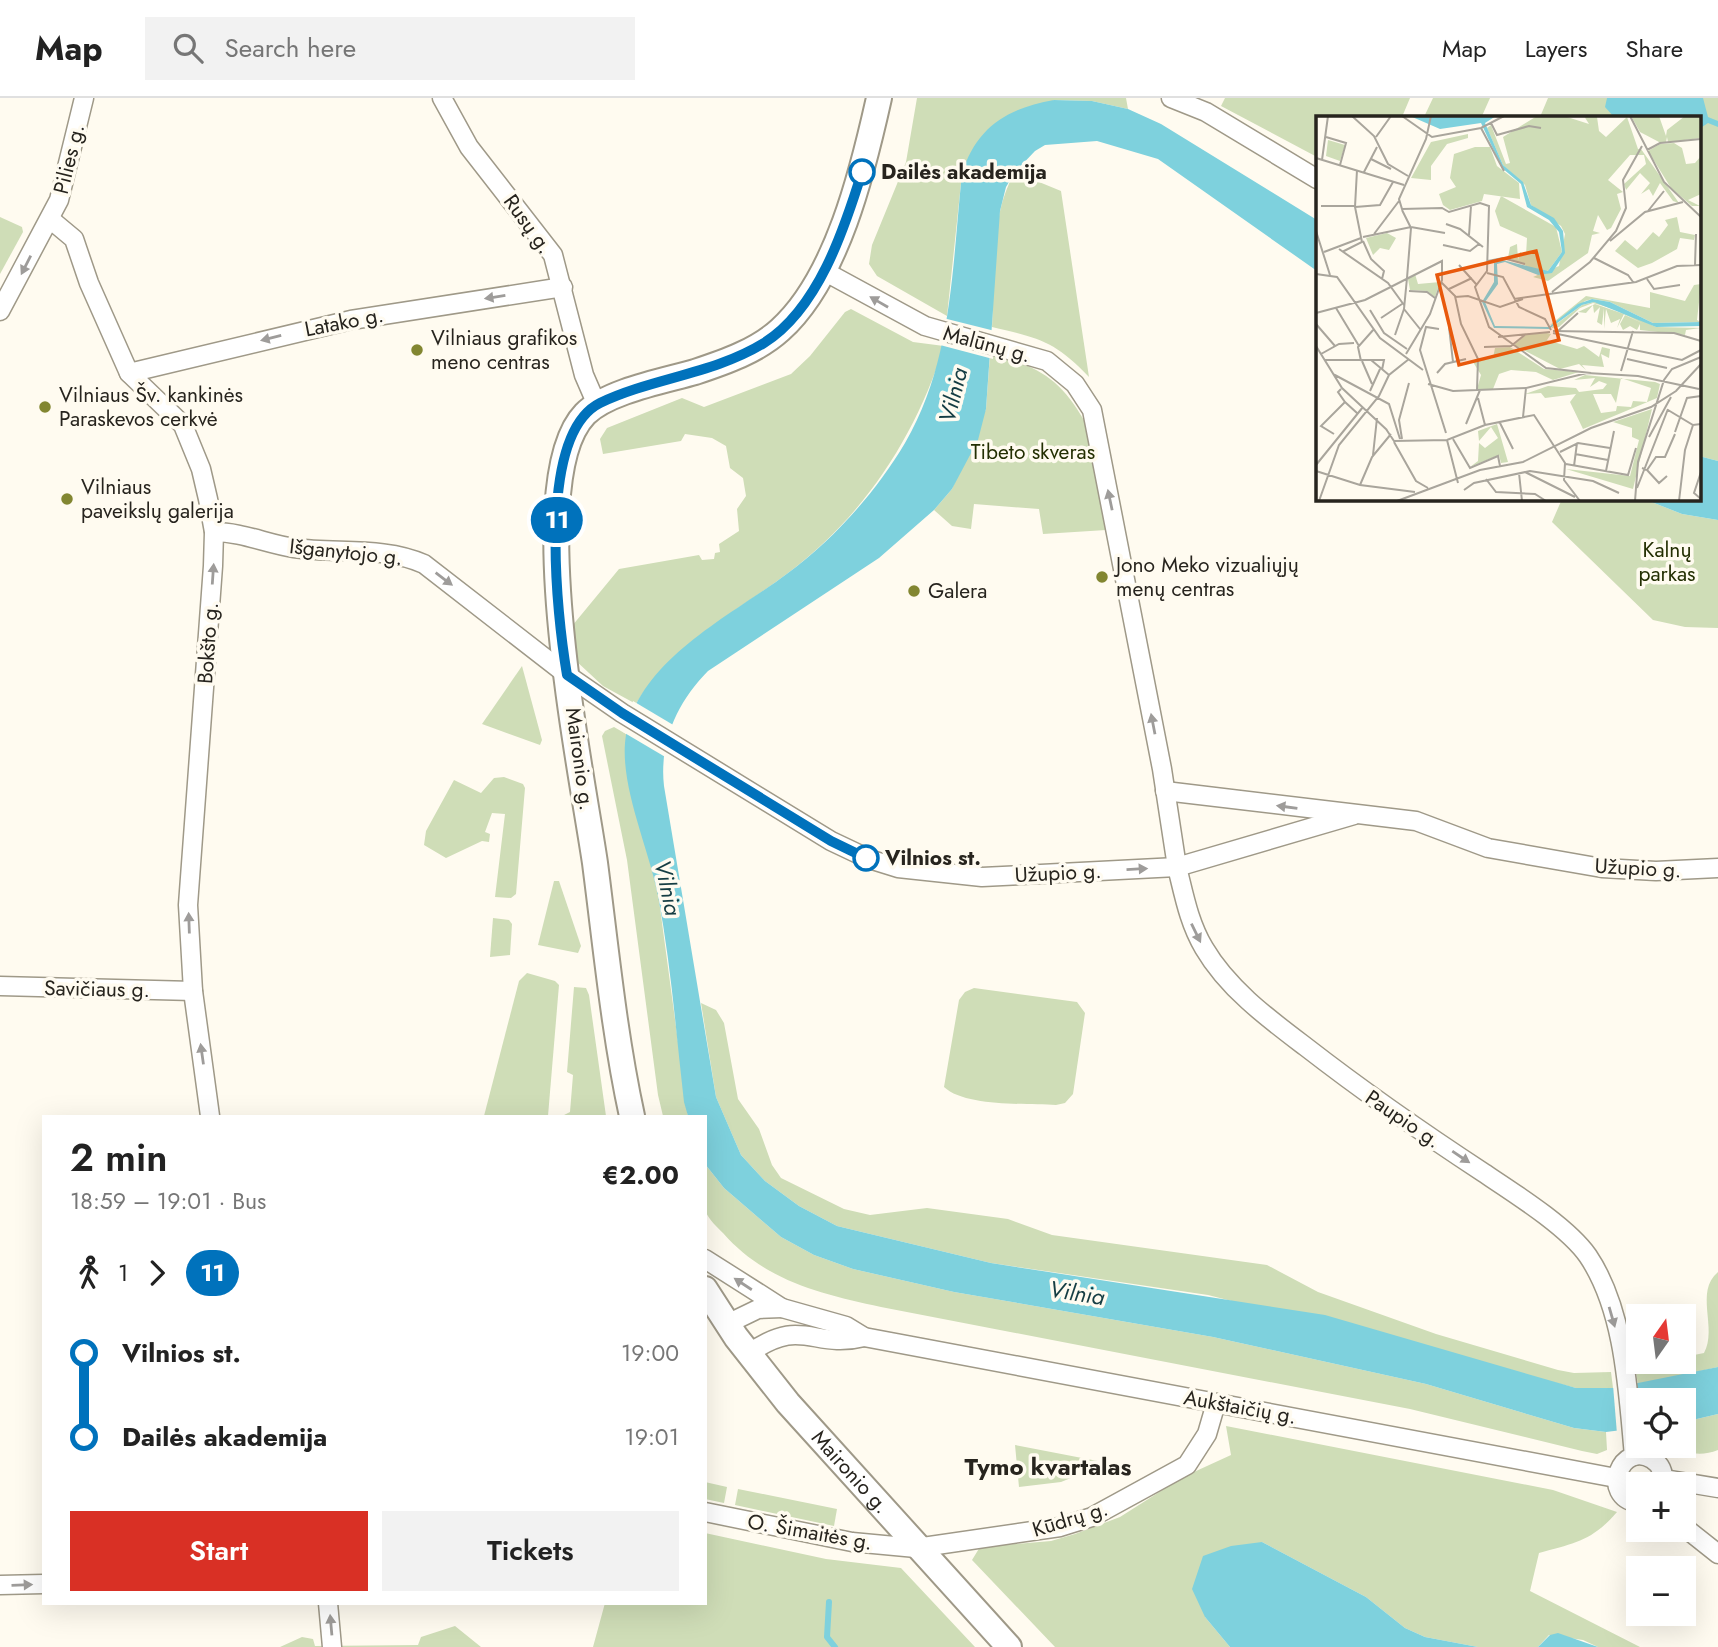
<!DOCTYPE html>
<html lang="en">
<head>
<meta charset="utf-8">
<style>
	:root { --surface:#fff; --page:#f2f2f2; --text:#222; --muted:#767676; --line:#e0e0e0; --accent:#d93025 }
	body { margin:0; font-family:Jost,sans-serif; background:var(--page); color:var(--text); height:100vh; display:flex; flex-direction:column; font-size:26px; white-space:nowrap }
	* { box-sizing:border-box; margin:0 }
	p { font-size:23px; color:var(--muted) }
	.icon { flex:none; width:38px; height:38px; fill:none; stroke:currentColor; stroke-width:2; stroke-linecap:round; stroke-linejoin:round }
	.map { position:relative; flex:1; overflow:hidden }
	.drawer { position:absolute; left:42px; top:1017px; width:665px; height:490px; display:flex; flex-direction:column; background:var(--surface); border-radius:0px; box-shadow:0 7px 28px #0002 }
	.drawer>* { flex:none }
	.badge { padding:0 14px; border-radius:23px; font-size:24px; line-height:46px }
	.needle { width:46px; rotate:14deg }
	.tools { position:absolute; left:1626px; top:1206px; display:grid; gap:14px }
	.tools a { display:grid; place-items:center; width:70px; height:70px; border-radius:0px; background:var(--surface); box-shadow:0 7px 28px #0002; font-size:35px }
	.map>.badge { position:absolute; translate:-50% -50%; box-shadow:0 0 0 4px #fff }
	.legs { display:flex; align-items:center; gap:10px; height:77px; padding:0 28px; font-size:23px }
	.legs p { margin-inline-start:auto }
	.summary { display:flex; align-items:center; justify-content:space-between; height:119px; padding:0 28px }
	h1 { font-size:38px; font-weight:600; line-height:52px }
	.action { display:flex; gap:14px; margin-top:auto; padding:14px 28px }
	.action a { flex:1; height:80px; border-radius:0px; background:var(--accent); color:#fff; font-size:28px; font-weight:600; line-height:80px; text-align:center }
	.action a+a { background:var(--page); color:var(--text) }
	ul { padding:0 28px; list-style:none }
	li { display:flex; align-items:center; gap:24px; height:84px; font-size:26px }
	li i { display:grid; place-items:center; width:10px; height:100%; margin:0 9px; background:currentColor }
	li i::after { content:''; width:18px; height:18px; margin:-9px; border:5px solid; border-radius:50%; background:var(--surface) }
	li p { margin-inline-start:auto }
	li:first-child i { background:linear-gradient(#0000 50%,currentColor 0) }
	li:last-child i { background:linear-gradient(currentColor 50%,#0000 0) }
	header { display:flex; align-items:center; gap:42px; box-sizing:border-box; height:98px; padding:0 35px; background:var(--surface); border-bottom:2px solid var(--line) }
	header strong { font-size:33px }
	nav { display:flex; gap:38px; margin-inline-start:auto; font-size:24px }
	.search { width:490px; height:63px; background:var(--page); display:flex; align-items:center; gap:18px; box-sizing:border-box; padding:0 24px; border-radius:0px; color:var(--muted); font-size:26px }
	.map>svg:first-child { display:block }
</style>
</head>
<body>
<header>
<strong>Map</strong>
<div class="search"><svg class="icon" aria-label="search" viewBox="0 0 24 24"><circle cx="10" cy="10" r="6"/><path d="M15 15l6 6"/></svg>Search here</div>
<nav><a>Map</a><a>Layers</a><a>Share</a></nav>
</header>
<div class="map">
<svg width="1718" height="1549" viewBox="0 0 1718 1549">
	<rect width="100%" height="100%" fill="#fffbf0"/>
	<g fill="#cfddb7">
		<path d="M917,0H1126L1128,11L1092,3L1054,2L962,76L947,218L877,178L869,166L872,147L906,64Z"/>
		<path d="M1225,0H1410L1402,19H1317V59L1221,8Z"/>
		<path d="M1433,0H1490L1482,18L1485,19H1424Z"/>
		<path d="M1548,0H1718V363L1699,358V19H1540Z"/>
		<path d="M1015,74L1061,93L1089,279C1055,243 1039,240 992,229C995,179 989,118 1015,74Z"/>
		<path d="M0,119L22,129L23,134L0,176Z"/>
		<path d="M851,211L913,244L944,248C916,338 864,418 788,475C734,516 672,546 636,606L603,588L575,562L572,528L619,471L699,457L702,462L714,461L715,455L720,454L719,446L739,433L737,411L746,398L743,380L730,370L726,348L712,340L685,336L681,343L603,356L600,341L607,330L682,300L704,309L791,276L810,258L845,214Z"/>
		<path d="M990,256C1038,268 1060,280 1085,324L1106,432L1043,436L1039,411L974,406L971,431L952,428L934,412L952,391L986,311Z"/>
		<path d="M1562,401H1644L1682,416L1718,422V530L1685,529L1653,522L1552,424Z"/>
		<path d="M522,568L542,642L540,647L482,626Z"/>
		<path d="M614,629L626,636L628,675L658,795L688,1018H663L658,997L627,762L602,638L605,633Z"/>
		<path d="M504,679L523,686L525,690L516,796L511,800L495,799L505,716L492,715L485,734L490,736L489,744L482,743L446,760L424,747L426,733L454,682L481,695L494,680Z"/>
		<path d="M554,783H559L581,848L578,855L538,847Z"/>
		<path d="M493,820L509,822L512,826L510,857L490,859Z"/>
		<path d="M527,875L555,883L559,887L548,1018H484L519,883Z"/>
		<path d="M574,889L586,890L589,897L606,1018L564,1017L570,1014L573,977L567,974Z"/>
		<path d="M974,890L1077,904L1085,915L1073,996L1065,1005L1056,1007C1026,1005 965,1009 944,989L959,902L965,894Z"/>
		<path d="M701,905L716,912L724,925L738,1001L759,1031L772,1067L781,1080L844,1111L870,1117L927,1110L1008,1121L1052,1137L1267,1167L1318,1194L1436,1236L1558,1272L1574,1275L1611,1274L1613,1290H1576L1208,1197L991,1165L837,1128L799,1108L765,1083L741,1057L716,999Z"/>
		<path d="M705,1066L724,1090L781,1139L814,1157L853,1171L954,1194L1213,1239L1426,1286L1574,1330L1606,1334L1607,1352L1597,1356L1582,1353L1410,1311L881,1209C821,1196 765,1183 723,1135C717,1129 709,1122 706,1114C701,1102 705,1079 705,1066Z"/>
		<path d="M1718,1174V1269L1638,1287L1635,1267L1684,1264V1259L1704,1255C1718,1230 1694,1194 1718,1174Z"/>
		<path d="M1718,1316V1352C1700,1359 1687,1355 1669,1348H1684V1324Z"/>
		<path d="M1226,1328L1553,1392L1617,1414C1592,1443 1575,1445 1539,1455L1530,1493L1640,1549H1598L1583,1542L1549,1537L1538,1549H1478L1425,1539L1405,1530L1366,1499L1262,1444L1205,1519L1230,1549H1055L972,1462L980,1449L1051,1443L1075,1436L1120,1419L1183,1379L1231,1357Z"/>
		<path d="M1015,1347L1108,1365L1061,1384L1019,1389Z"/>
		<path d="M705,1384L727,1389L724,1405L705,1401Z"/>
		<path d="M738,1391L837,1411L834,1428L735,1407Z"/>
		<path d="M705,1435L826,1461L901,1470L975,1549H593L605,1505H705Z"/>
		<path d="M455,1528L481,1549H280L302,1539L313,1541L315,1548L418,1547L421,1539Z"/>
	</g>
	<g fill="#7ed1dd">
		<path d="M1607,0H1703L1708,19L1718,23V29L1708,25L1699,31V19H1614L1605,9Z"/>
		<path d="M1054,2L1092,3L1128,11L1161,26L1317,122V173L1158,61L1097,43L1045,47L1035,53L1015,74L1006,89L1000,113L986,311L978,342L952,391L934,412L879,460L708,573C677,604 659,645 664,688L716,999L741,1057L765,1083L799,1108L837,1128L991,1165L1325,1217L1576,1290H1613L1718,1269V1316L1684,1324V1302H1638V1330L1606,1334L1574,1330L1426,1286L1213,1239L954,1194L853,1171L814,1157L781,1139L724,1090L705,1066V1018H688L684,1004C676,935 671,866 658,798C649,750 618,685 626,637C639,561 733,517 788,475C834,441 876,394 905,345C953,263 952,167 962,76C976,29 1008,10 1054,2Z"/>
		<path d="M1699,358L1718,363V422L1682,416L1644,401H1699Z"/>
		<path d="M1262,1444L1366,1499L1405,1530L1425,1539L1478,1549H1230L1205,1519L1192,1491L1203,1458L1231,1448Z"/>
		<path d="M1558,1535L1598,1549H1538L1550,1537Z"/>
	</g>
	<g fill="#fffbf0">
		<path d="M943,220L995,233L993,261L940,247Z"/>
		<path d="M633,603L675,628L667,660L623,634Z"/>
		<path d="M1637,1283L1638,1333L1617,1336L1613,1287Z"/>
	</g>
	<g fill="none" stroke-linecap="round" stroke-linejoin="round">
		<path stroke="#7ed1dd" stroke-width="6" d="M829,1504L827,1539L835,1549"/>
		<defs>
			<g id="minor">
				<path d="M442,0L469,49L553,157L584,277L597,307"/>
				<path d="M1171,0L1206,14L1317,81"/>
				<path d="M50,121L74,141L89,185L129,275L183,327L201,371L208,401L214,434L213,468L188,807L193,893L210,1018"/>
				<path d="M822,172L925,228L1047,263L1075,286L1092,312L1162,671L1177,769C1184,797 1189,825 1204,850C1228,891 1269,921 1306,949C1364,994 1423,1035 1484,1075C1514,1095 1568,1129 1588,1158C1625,1213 1628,1294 1634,1358"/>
				<path d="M0,213L59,102L84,0"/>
				<path d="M129,275L351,222L563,189"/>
				<path d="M214,434C242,434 267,446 294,450C337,456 384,448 424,466L567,577L622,615L831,743L869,761L898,770L982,779L1177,769L1354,717"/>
				<path d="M1165,693L1416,723L1488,750L1602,770L1656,773L1718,770"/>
				<path d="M0,888L193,893"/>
				<path d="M705,1161L782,1210L846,1228L864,1239L1616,1380"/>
				<path d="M727,1226L758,1211L782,1210"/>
				<path d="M748,1256C803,1217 812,1252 864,1239"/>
				<path d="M1664,1381L1718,1390"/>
				<path d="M1638,1405C1599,1399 1621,1342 1652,1361C1662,1367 1664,1376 1663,1386"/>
				<path d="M705,1414L852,1444L916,1450L1060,1429L1092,1419L1187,1367L1207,1336L1216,1305"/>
				<path d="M1684,1429L1718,1456"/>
				<path d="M0,1487L44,1486"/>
				<path d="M328,1505L332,1549"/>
			</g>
			<g id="secondary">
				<path d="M632,1018C614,935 606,850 595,765C582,675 521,382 585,316C608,293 664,283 695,274C725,264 757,253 780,232C837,181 863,72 879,0"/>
				<path id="s1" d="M705,1191L736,1239L788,1305L1009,1549"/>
			</g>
		</defs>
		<use href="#minor" stroke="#9f9988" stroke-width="21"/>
		<use href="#secondary" stroke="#9f9988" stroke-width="28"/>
		<use href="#minor" stroke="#fff" stroke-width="18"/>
		<use href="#secondary" stroke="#fff" stroke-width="24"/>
	</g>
	<defs><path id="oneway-solid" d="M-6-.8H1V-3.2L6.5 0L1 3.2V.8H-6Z" transform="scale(1.75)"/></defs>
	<g fill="#9e9c9a">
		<use href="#oneway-solid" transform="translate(26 167) rotate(117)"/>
		<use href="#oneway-solid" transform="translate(495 199) rotate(171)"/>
		<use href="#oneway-solid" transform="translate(879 204) rotate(-150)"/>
		<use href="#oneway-solid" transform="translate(271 240) rotate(166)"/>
		<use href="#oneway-solid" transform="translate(1110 402) rotate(-102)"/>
		<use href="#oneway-solid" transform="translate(213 476) rotate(-86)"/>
		<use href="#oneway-solid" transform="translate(444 481) rotate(37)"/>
		<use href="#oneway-solid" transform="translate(1153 626) rotate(-101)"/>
		<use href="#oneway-solid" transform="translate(1287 709) rotate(-172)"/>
		<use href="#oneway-solid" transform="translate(1137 771) rotate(-3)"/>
		<use href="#oneway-solid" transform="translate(189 825) rotate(-92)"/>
		<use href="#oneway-solid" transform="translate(1196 835) rotate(64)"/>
		<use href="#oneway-solid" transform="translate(202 956) rotate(-98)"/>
		<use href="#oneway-solid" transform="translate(1461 1059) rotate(34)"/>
		<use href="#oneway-solid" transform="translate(743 1186) rotate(-147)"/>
		<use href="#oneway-solid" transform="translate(1612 1219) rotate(74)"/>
		<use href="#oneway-solid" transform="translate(22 1487) rotate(-2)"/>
		<use href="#oneway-solid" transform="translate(331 1527) rotate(-95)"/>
	</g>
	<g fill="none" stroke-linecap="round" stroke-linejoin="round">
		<defs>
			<path id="line-1" d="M862,74C844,132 818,211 764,245C714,276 652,280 600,305C536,337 557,518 567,577L622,615L831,743L866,760"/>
		</defs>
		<use href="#line-1" stroke="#fff" stroke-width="16"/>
		<use href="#line-1" stroke="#0072bc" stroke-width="10"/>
	</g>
	<g fill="#fff" stroke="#0072bc" stroke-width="3.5">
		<circle cx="862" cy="74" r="12"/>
		<circle cx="866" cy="760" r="12"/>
	</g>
	<g fill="#828631" stroke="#fffbf0" stroke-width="2.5">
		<circle cx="417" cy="252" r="7"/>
		<circle cx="45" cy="309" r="7"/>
		<circle cx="67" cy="401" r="7"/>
		<circle cx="1102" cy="479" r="7"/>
		<circle cx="914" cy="493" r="7"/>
	</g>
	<g text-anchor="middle" stroke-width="7" stroke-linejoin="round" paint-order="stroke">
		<g font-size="21" fill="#27241e" stroke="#fffbf0">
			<text transform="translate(69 61) rotate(-76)" y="7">Pilies g.</text>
			<text transform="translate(528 126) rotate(54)" y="7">Rusų g.</text>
			<text transform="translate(344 224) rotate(-11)" y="7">Latako g.</text>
			<text transform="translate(987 246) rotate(15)" y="7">Malūnų g.</text>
			<text transform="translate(346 454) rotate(6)" y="7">Išganytojo g.</text>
			<text transform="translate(208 545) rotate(-86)" y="7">Bokšto g.</text>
			<text transform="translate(580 661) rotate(82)" y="7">Maironio g.</text>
			<text transform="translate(1638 770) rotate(3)" y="7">Užupio g.</text>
			<text transform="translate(1058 775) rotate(-3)" y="7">Užupio g.</text>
			<text transform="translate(97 891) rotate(1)" y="7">Savičiaus g.</text>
			<text transform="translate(1403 1021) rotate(34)" y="7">Paupio g.</text>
			<text transform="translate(1240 1309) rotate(10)" y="7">Aukštaičių g.</text>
			<text dy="7" stroke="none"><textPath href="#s1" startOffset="234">Maironio g.</textPath></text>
			<text transform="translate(1070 1421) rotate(-17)" y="7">Kūdrų g.</text>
			<text transform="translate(810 1434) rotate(10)" y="7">O. Šimaitės g.</text>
		</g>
		<g font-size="21" font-weight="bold" fill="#27241e" stroke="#fffbf0" text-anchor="start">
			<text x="881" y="81">Dailės akademija</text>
			<text x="885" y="767">Vilnios st.</text>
		</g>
		<g font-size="21" fill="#27241e" stroke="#fffbf0" text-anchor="start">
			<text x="431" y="247">Vilniaus grafikos<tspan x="431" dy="24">meno centras</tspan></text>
			<text x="59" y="304">Vilniaus Šv. kankinės<tspan x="59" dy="24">Paraskevos cerkvė</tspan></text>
			<text x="81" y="396">Vilniaus<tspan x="81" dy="24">paveikslų galerija</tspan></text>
			<text x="1116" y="474">Jono Meko vizualiųjų<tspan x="1116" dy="24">menų centras</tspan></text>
			<text x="928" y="500">Galera</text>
		</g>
		<g font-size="21" fill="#232f02" stroke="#fffbf0">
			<text x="1033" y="361">Tibeto skveras</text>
			<text x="1667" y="459">Kalnų<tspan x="1667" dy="24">parkas</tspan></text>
		</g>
		<g font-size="23" font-style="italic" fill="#153d43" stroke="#fffbf0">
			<text transform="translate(953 297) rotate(-76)" y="8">Vilnia</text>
			<text transform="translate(668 790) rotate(78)" y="8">Vilnia</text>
			<text transform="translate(1077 1195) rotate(9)" y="8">Vilnia</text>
		</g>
		<g font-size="24" font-weight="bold" fill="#27241e" stroke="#fffbf0">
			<text x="1048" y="1377">Tymo kvartalas</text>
		</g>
	</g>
	<g transform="translate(1316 18)">
		<rect width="385" height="385" fill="#fffbf0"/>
		<path d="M221,0H248L273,8L268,0L281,1L283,15L290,21L311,1L322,33H325L363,87L357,85L344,67L337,80L333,73L325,78L334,67L324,57L310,74L308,68L330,48L328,39H314L292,64L307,76L301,78L305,93L295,112L291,114L282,99L277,115L284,117L276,119L272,137L232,165L217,161L243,150L249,118L245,110L215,89L209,69L187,49L171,12L175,9L190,48L194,47L187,21ZM315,0H343L350,20L351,14L369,0H385V22L352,26L351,21L350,26H343L324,16ZM152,18V22L131,28L115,50V64L95,62L115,26ZM12,24L29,29L24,45L10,40ZM358,27L366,32L370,48L379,47L385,40V78L372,84L384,90H376L355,72L332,35L344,28ZM159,31H174L181,50L203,67L204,83L168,78L166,85L134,94L127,89L123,78L140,71L134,62L138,38ZM185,80L240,111L246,136L232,155H222L192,142L194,131L201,128L202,144L204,136L210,139L211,122L184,110L179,95ZM361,101L364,116L379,119L378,124L364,122L361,133L336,147L322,152L299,135L309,124L321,134L337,116L343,121L352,109L349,104ZM71,117L80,122L73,134L64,132L57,139L50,122ZM99,158L102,168L124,166L119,181L111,175L94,174L92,163ZM385,168L381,204L385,206L337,207L294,186L276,183L269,185L239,208L234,209L270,180L334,192V176L369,185L378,169ZM278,186L296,190L340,211L385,212L370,214L369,219L324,214V208L321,214L314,210L307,214L304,208L309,199L328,208L298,193L277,187L264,192L243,211L235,212L266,189ZM279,188L308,198L301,212L304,203L295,207L290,193L288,213V192L286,209L281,206L284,191L278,197L277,189L270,197L262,196ZM231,217L235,218L231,224L261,233L268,230L283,241L286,231L294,233L293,242L285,238L288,251L266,249L270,254L263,248L244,253L198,229L211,218ZM194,231L228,253L263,256L237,264L220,256L195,254L183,258L177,273H161L165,259L157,246L177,242L179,232ZM269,259L339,266L344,268L341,282L267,313L254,286L260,278L229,282L225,277L209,278L232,270L260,272L263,276L287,273L291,268L283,265L274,271L279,262L258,264ZM305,262L335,272L331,286L317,285L315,291L301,290L300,295L285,297L277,278H295L300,287ZM336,293L317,373L250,353L314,360L323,324L316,321V312L297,306ZM181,308L192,346L185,347L183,339L154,351L162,345L163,327L169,332L182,322L175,311L163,325L162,315Z" fill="#cfddb7" fill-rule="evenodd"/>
		<path d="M94,0H180L169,7L187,49L207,66L215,89L238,102L247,115L249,137L236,157L222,159L189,146L181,148L182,168L169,186L179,210L233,211L262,188L276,183L294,186L337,207L385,206V210L340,211L278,186L266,189L233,213L178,212L166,186L178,166V147L186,144L232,155L246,136L243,116L233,104L211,91L205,68L186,52L165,7L124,13Z" fill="#7ed1dd"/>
		<path fill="none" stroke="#a9a59c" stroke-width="2" d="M36,0L58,20L72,48L92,60M86,0L116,21L165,12L188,0M115,0L110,23L83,83L86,93L126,92L133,96L164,87L173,90L171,155L159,171L173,211L230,252L275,257M314,0L348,66L385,101M175,7L181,19L213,10L225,12M165,12L188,55M10,21L30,27L24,49M60,21L75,0M331,34L344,27L385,23M0,42L88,69M55,43L75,53M6,44L12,0M48,56L61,31M5,90H39M39,91L64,89L77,66M86,94L95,112L91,162M332,95L348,75M130,108L144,113L167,131M0,115L14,159M58,118L83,85M153,119L155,90M47,121L95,111L129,117M47,125L55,143L68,155L66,163M294,125L329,96L367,86M127,129L154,135L163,128M23,133L72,167L88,189M8,136L45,122M26,136L46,126L39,91L41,54M278,142L312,159L317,166M172,145L187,142L209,148M143,149L160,168M379,149L380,118M171,157L187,161L203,191L229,203L235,214M0,158L21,161L64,222L107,254M91,162L88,193L104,213M331,163L338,173L364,169M125,166L139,180L145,208L162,243L161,274M133,173L156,162M93,175L111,176L119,182M236,176L274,146L300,115L310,92L307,64L326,30M139,181L152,180L184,191L207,183M198,183L320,166L361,150L385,149M20,192L43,230M54,194L68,217L91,233M0,197L49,184L126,145V164L114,198L90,238M65,202L86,188M0,208L19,230M133,211L137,246M123,213L110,211L104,234L130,317M237,215L358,217L385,225M242,215L262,197M237,217L366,244L385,234M79,219L88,193M182,221L234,216M0,230L26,272L71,314M168,231L195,230L210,218M5,238L23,228L38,227M311,243L351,252M9,244H68L66,254M55,244L73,259M45,245L42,231L58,213M46,245L56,268M305,255L317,215M121,257L129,248L150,243M17,258L73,288L84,323M112,268L137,275L210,272M25,273L22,276L29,286L41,297M54,275L64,253M162,282L169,309M352,294L377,309L385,308M207,301L210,272L271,257L322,260L383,273M184,307L197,333M150,308L164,274M70,313L78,325L131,324L169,309L218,299L249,347L248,364L264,385M359,316L371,282L385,280M18,318L5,310L29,286M333,321L355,281M86,323L83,304L93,267M137,323L154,352L182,340L184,350M131,324L142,367M78,326L100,365L112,372M244,336L262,327L294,332M259,338L292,344M57,339L61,302M250,348L312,359L320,332M0,349L47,291M258,350L261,327M326,352L331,354L340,341H349L359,318M331,354L343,367L351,360M0,355L44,369L99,376M290,355L298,315M209,356L259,381M203,357L206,385M170,363L180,376L219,378L230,385M44,369L56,341L75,318M321,372L352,293M148,374L158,367L214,355L277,365L303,377M385,383L378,377L385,356M3,385L23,329L63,280L73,259L93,243M81,385L164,354L207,346L275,312L335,291L360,275L385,248M319,385L322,346L348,264L356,253L385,241M363,385L369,334L377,309"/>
		<path fill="#e8590c" fill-opacity="0.15" stroke="#e8590c" stroke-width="3.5" d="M220,135L243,224L143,249L121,159Z"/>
		<rect width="385" height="385" fill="none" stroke="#27241e" stroke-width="3.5"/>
	</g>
</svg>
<div class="tools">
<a><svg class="needle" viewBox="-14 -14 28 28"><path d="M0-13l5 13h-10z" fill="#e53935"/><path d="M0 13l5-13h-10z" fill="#767676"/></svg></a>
<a><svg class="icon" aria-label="locate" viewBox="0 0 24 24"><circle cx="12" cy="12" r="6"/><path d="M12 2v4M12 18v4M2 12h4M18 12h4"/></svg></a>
<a>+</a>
<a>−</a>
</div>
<b class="badge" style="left:557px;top:422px;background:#0072bc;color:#fff">11</b>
<section class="drawer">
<div class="summary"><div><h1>2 min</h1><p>18:59 – 19:01 · Bus</p></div><b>€2.00</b></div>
<div class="legs"><svg class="icon" aria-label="walk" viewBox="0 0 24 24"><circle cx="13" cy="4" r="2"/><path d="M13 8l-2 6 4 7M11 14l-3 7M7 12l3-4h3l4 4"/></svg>1<svg class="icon" aria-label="forward" viewBox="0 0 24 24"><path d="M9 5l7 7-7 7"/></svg><b class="badge" style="background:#0072bc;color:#fff">11</b></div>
<ul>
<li><i style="color:#0072bc"></i><b>Vilnios st.</b><p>19:00</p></li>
<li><i style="color:#0072bc"></i><b>Dailės akademija</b><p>19:01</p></li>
</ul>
<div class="action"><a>Start</a><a>Tickets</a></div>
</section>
</div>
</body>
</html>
